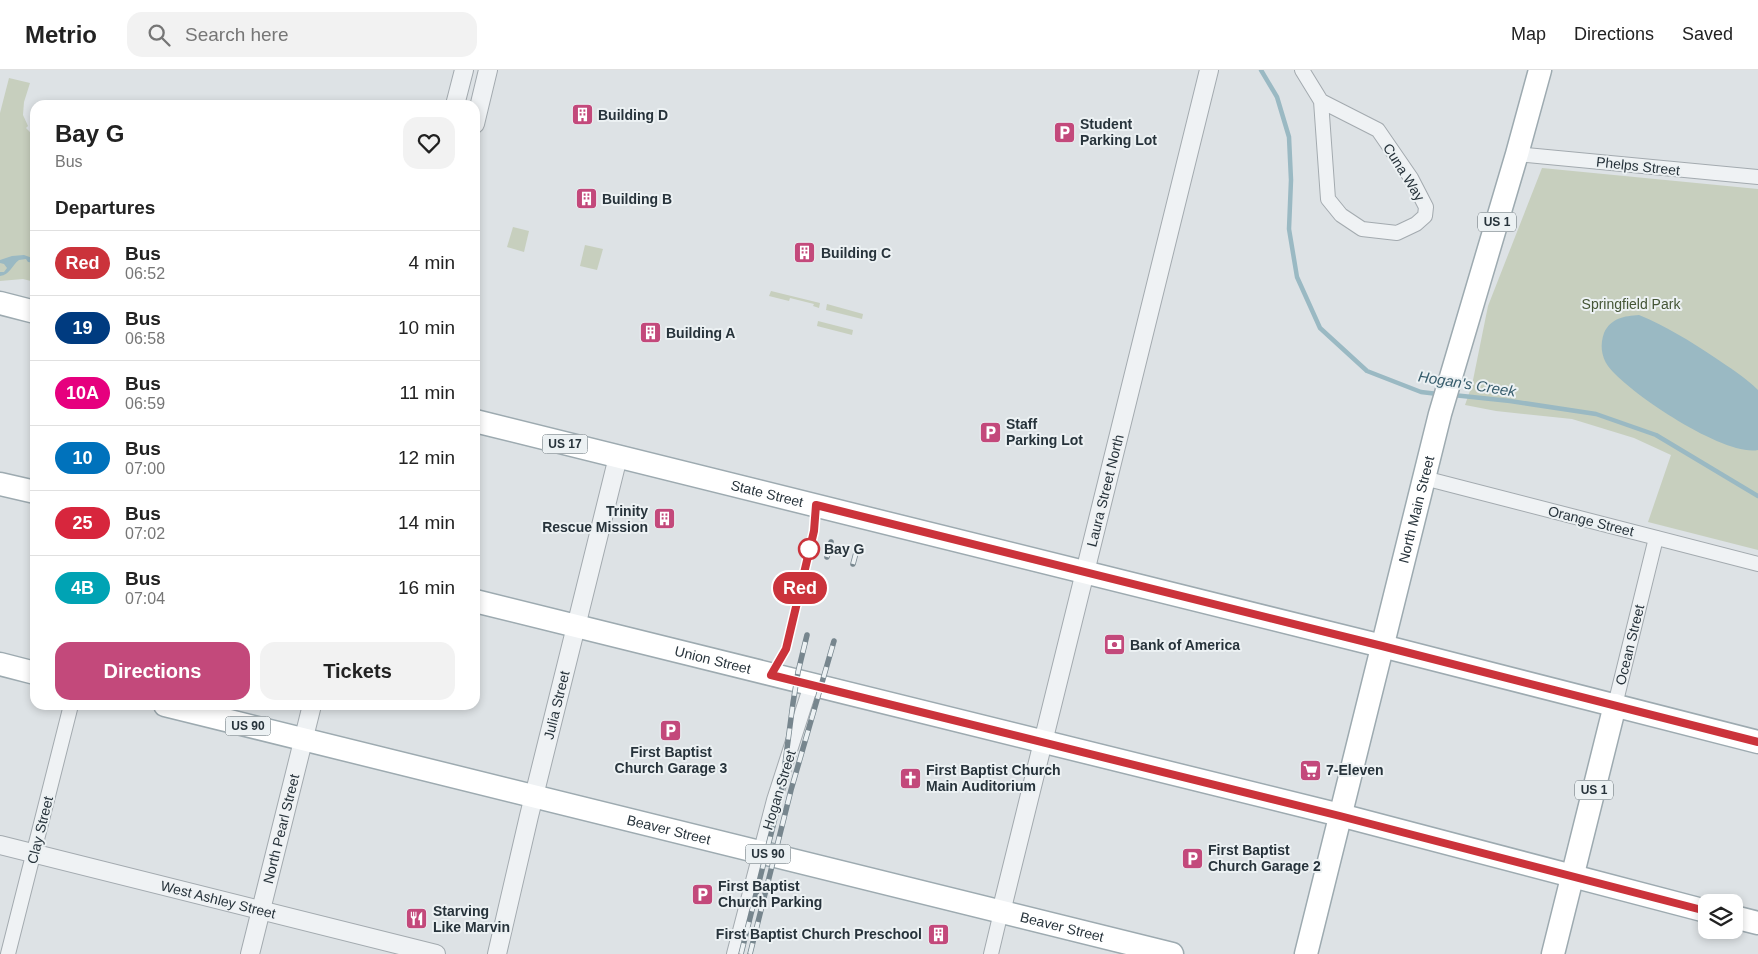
<!DOCTYPE html>
<html lang="en">
<head>
<meta charset="utf-8">
<style>
	:root { --surface:#fff; --page:#f2f2f2; --text:#222; --muted:#767676; --line:#e0e0e0; --accent:#c3497b }
	body { margin:0; font-family:Helvetica,sans-serif; background:var(--page); color:var(--text); height:100vh; display:flex; flex-direction:column; font-size:19px; white-space:nowrap }
	* { box-sizing:border-box; margin:0 }
	p { font-size:16px; color:var(--muted) }
	.icon { flex:none; width:28px; height:28px; fill:none; stroke:currentColor; stroke-width:2; stroke-linecap:round; stroke-linejoin:round }
	.map { position:relative; flex:1; overflow:hidden }
	.sheet { position:absolute; left:30px; top:30px; width:450px; height:610px; display:flex; flex-direction:column; background:var(--surface); border-radius:15px; box-shadow:0 2px 8px #0003 }
	.sheet>* { flex:none }
	.badge { padding:0 10px; border-radius:16px; font-size:18px; line-height:32px }
	.controls { position:absolute; left:1698px; top:824px; display:grid; gap:10px }
	.controls a { display:grid; place-items:center; width:45px; height:45px; border-radius:10px; background:var(--surface); box-shadow:0 2px 8px #0003; font-size:25px }
	.map>.badge { position:absolute; translate:-50% -50%; box-shadow:0 0 0 2px #fff }
	h2 { padding:0 25px; font-size:19px; line-height:45px }
	.round { display:grid; place-items:center; flex:none; width:52px; height:52px; border-radius:15px; background:var(--page) }
	.summary { display:flex; align-items:center; justify-content:space-between; height:85px; padding:0 25px }
	h1 { font-size:24px; font-weight:600; line-height:38px }
	.button { display:flex; gap:10px; margin-top:auto; padding:10px 25px }
	.button a { flex:1; height:58px; border-radius:15px; background:var(--accent); color:#fff; font-size:20px; font-weight:600; line-height:58px; text-align:center }
	.button a+a { background:var(--page); color:var(--text) }
	ul { padding:0; list-style:none }
	li { display:flex; align-items:center; gap:15px; height:65px; padding:0 25px; border-top:1px solid var(--line) }
	li div { flex:1 }
	li b { display:block; font-size:19px }
	li em { font-style:normal }
	li .badge { min-width:55px; font-weight:700; text-align:center }
	header { display:flex; align-items:center; gap:30px; box-sizing:border-box; height:70px; padding:0 25px; background:var(--surface); border-bottom:1px solid var(--line) }
	header strong { font-size:24px }
	nav { display:flex; gap:28px; margin-inline-start:auto; font-size:18px }
	.search { width:350px; height:45px; background:var(--page); display:flex; align-items:center; gap:12px; box-sizing:border-box; padding:0 18px; border-radius:15px; color:var(--muted); font-size:19px }
	.map>svg:first-child { display:block }
</style>
</head>
<body>
<header>
<strong>Metrio</strong>
<div class="search"><svg class="icon" aria-label="search" viewBox="0 0 24 24"><circle cx="10" cy="10" r="6"/><path d="M15 15l6 6"/></svg>Search here</div>
<nav><a>Map</a><a>Directions</a><a>Saved</a></nav>
</header>
<div class="map">
<svg width="1758" height="884" viewBox="0 0 1758 884">
	<rect width="100%" height="100%" fill="#dde2e5"/>
	<g fill="#c7cfbe">
		<path d="M9,8L30,13L24,32L23,45L28,56L26,58L35,67V212L23,209L0,211V43Z"/>
		<path d="M1542,98L1758,119V480L1648,452L1671,385L1634,368L1572,349L1496,341L1465,335L1472,315L1488,236Z"/>
		<path d="M513,157L529,161L524,182L507,177Z"/>
		<path d="M585,175L603,179L597,200L580,196Z"/>
		<path d="M771,221L820,233L819,238L813,236L814,234L790,228L789,231L769,226Z"/>
		<path d="M827,234L863,244L862,249L826,240Z"/>
		<path d="M818,251L853,260L852,265L817,256Z"/>
	</g>
	<g fill="#9ab9c3">
		<path d="M24,185L35,189V193L28,192L26,189L19,190C12,195 10,205 0,206V202H4L7,198L4,194L0,193V190L12,186Z"/>
		<path d="M1639,245C1666,256 1690,271 1714,287C1730,298 1745,307 1758,320V380C1725,387 1628,323 1608,296C1601,286 1600,274 1604,263C1611,248 1624,246 1639,245Z"/>
	</g>
	<g fill="none" stroke-linecap="round" stroke-linejoin="round">
		<g stroke="#9ab9c3" stroke-width="4.5">
			<path d="M1261,0L1277,27L1289,67L1291,110L1289,159L1297,207L1320,258L1367,301L1421,322L1438,324"/>
			<path d="M1453,325L1510,331L1596,344L1656,365L1758,426"/>
		</g>
		<defs>
			<g id="minor">
				<path d="M1302,0L1321,31L1378,60L1411,108L1426,137L1425,146L1416,154L1397,163L1362,159L1341,145L1328,129L1321,31"/>
				<path d="M1517,84L1758,107"/>
				<path d="M1424,408L1758,494"/>
				<path id="s1" d="M1615,635L1656,468"/>
				<path d="M8,884L71,635"/>
				<path d="M734,884L774,730L811,615"/>
				<path d="M991,884L1001,842"/>
			</g>
			<g id="tertiary">
				<path d="M455,35L464,0"/>
				<path d="M475,54L488,0"/>
				<path id="s2" d="M0,775L436,884"/>
				<path id="s3" d="M1001,842L1209,0"/>
				<path id="s4" d="M250,884L312,635"/>
				<path id="s5" d="M497,884L529,746L618,387"/>
			</g>
			<g id="primary">
				<path d="M0,233L35,242"/>
				<path id="s6" d="M475,351L1382,576L1758,672"/>
				<path d="M0,414L35,422"/>
				<path id="s7" d="M475,531L1340,745L1706,841"/>
				<path d="M0,594L35,603"/>
				<path id="s8" d="M165,635L1172,884"/>
				<path d="M1734,847L1758,853"/>
				<path id="s9" d="M1306,884L1440,344L1517,84L1540,0"/>
				<path d="M1553,884L1615,635"/>
			</g>
		</defs>
		<use href="#minor" stroke="#a3aaaf" stroke-width="16"/>
		<use href="#tertiary" stroke="#a3aaaf" stroke-width="20"/>
		<use href="#primary" stroke="#9daab0" stroke-width="25"/>
		<use href="#minor" stroke="#eff2f4" stroke-width="14"/>
		<use href="#tertiary" stroke="#eff2f4" stroke-width="18"/>
		<use href="#primary" stroke="#fff" stroke-width="22"/>
		<defs>
			<g id="rail">
				<path d="M827,487L831,472"/>
				<path d="M853,494L857,479"/>
				<path d="M741,884L781,724L793,633L798,602L807,565"/>
				<path d="M750,884L791,720L834,571"/>
			</g>
		</defs>
		<use href="#rail" stroke="#77868e" stroke-width="5.5"/>
		<use href="#rail" stroke="#ecf1f3" stroke-width="4" stroke-dasharray="11" stroke-linecap="butt"/>
	</g>
	<g fill="none" stroke-linecap="round" stroke-linejoin="round">
		<defs>
			<path id="line" d="M1706,841L1340,746L771,605L786,579L814,461L816,435L1382,576L1758,672"/>
		</defs>
		<use href="#line" stroke="#fff" stroke-width="11"/>
		<use href="#line" stroke="#cb333b" stroke-width="8"/>
	</g>
	<defs>
		<symbol id="building-square" viewBox="-11 -11 22 22"><rect x="-9" y="-9" width="18" height="18" rx="4" fill="#c3497b" stroke="#ecf1f3"/><path d="M-4-6H4V6H1V3H-1V6H-4ZM-2.5-4.3h1.7v1.8h-1.7ZM.8-4.3h1.7v1.8H.8ZM-2.5-1h1.7V.8h-1.7ZM.8-1h1.7V.8H.8Z" fill="#fff"/></symbol>
		<symbol id="parking-square" viewBox="-11 -11 22 22"><rect x="-9" y="-9" width="18" height="18" rx="4" fill="#c3497b" stroke="#ecf1f3"/><path d="M-3.5-5.5H1a3.5 3.5 0 0 1 0 7H-1V5.5H-3.5ZM-1-3.4V-.6H.8a1.4 1.4 0 0 0 0-2.8Z" fill="#fff"/></symbol>
		<symbol id="bank-square" viewBox="-11 -11 22 22"><rect x="-9" y="-9" width="18" height="18" rx="4" fill="#c3497b" stroke="#ecf1f3"/><path d="M-6-4H6V4H-6ZM0-2.3a2.3 2.3 0 1 0 0 4.6a2.3 2.3 0 1 0 0-4.6Z" fill="#fff"/></symbol>
		<symbol id="supermarket-square" viewBox="-11 -11 22 22"><rect x="-9" y="-9" width="18" height="18" rx="4" fill="#c3497b" stroke="#ecf1f3"/><path d="M-6-5.5h2.5l.6 2H6L4.5 2H-2.5L-4.4-4H-6ZM-1.5 3.2a1.3 1.3 0 1 0 .1 0ZM3 3.2a1.3 1.3 0 1 0 .1 0Z" fill="#fff"/></symbol>
		<symbol id="church-square" viewBox="-11 -11 22 22"><rect x="-9" y="-9" width="18" height="18" rx="4" fill="#c3497b" stroke="#ecf1f3"/><path d="M-1.2-6h2.4v3.5h3.3v2.4h-3.3V6h-2.4V-.1h-3.3v-2.4h3.3Z" fill="#fff"/></symbol>
		<symbol id="restaurant-square" viewBox="-11 -11 22 22"><rect x="-9" y="-9" width="18" height="18" rx="4" fill="#c3497b" stroke="#ecf1f3"/><path d="M-5-6h1v4h1v-4h1v4h1v-4h1v5L-1.5 .5V6h-2V.5L-5-1ZM5-6V6H3V1.5H1.5Q1.5-4 5-6Z" fill="#fff"/></symbol>
	</defs>
	<g fill-rule="evenodd">
		<use href="#building-square" x="570" y="32" width="25" height="25"/>
		<use href="#parking-square" x="1052" y="50" width="25" height="25"/>
		<use href="#building-square" x="574" y="116" width="25" height="25"/>
		<use href="#building-square" x="792" y="170" width="25" height="25"/>
		<use href="#building-square" x="638" y="250" width="25" height="25"/>
		<use href="#parking-square" x="978" y="350" width="25" height="25"/>
		<use href="#building-square" x="652" y="436" width="25" height="25"/>
		<use href="#bank-square" x="1102" y="562" width="25" height="25"/>
		<use href="#parking-square" x="658" y="648" width="25" height="25"/>
		<use href="#supermarket-square" x="1298" y="688" width="25" height="25"/>
		<use href="#church-square" x="898" y="696" width="25" height="25"/>
		<use href="#parking-square" x="1180" y="776" width="25" height="25"/>
		<use href="#parking-square" x="690" y="812" width="25" height="25"/>
		<use href="#restaurant-square" x="404" y="836" width="25" height="25"/>
		<use href="#building-square" x="926" y="852" width="25" height="25"/>
	</g>
	<circle fill="#fff" stroke="#cb333b" stroke-width="2.5" cx="809" cy="479" r="10"/>
	<g text-anchor="middle" stroke-width="4" stroke-linejoin="round" paint-order="stroke">
		<g fill="#ecf1f3" stroke="#626c72" stroke-width="1">
			<rect x="1478" y="142.5" width="38" height="19" rx="4"/>
			<rect x="542.5" y="364.5" width="45" height="19" rx="4"/>
			<rect x="225.5" y="646.5" width="45" height="19" rx="4"/>
			<rect x="1575" y="710.5" width="38" height="19" rx="4"/>
			<rect x="745.5" y="774.5" width="45" height="19" rx="4"/>
		</g>
		<g font-size="12" font-weight="bold" fill="#27333b">
			<text x="1497" y="156">US 1</text>
			<text x="565" y="378">US 17</text>
			<text x="248" y="660">US 90</text>
			<text x="1594" y="724">US 1</text>
			<text x="768" y="788">US 90</text>
		</g>
		<g font-size="14" font-weight="bold" fill="#27333b" stroke="#ecf1f3" text-anchor="start">
			<text x="598" y="50">Building D</text>
			<text x="1080" y="59">Student<tspan x="1080" dy="16">Parking Lot</tspan></text>
			<text x="602" y="134">Building B</text>
			<text x="821" y="188">Building C</text>
			<text x="666" y="268">Building A</text>
			<text x="1006" y="359">Staff<tspan x="1006" dy="16">Parking Lot</tspan></text>
			<text x="648" y="446" text-anchor="end">Trinity<tspan x="648" dy="16">Rescue Mission</tspan></text>
			<text x="1130" y="580">Bank of America</text>
			<text x="671" y="687" text-anchor="middle">First Baptist<tspan x="671" dy="16">Church Garage 3</tspan></text>
			<text x="926" y="705">First Baptist Church<tspan x="926" dy="16">Main Auditorium</tspan></text>
			<text x="1326" y="705">7-Eleven</text>
			<text x="1208" y="785">First Baptist<tspan x="1208" dy="16">Church Garage 2</tspan></text>
			<text x="718" y="821">First Baptist<tspan x="718" dy="16">Church Parking</tspan></text>
			<text x="433" y="846">Starving<tspan x="433" dy="16">Like Marvin</tspan></text>
			<text x="922" y="869" text-anchor="end">First Baptist Church Preschool</text>
		</g>
		<g font-size="14" fill="#27333b" stroke="#ecf1f3">
			<text transform="translate(1638 96) rotate(6)" y="5">Phelps Street</text>
			<text transform="translate(1404 102) rotate(58)" y="5">Cuna Way</text>
			<text dy="5" stroke="none"><textPath href="#s3" startOffset="434">Laura Street North</textPath></text>
			<text dy="5" stroke="none"><textPath href="#s6" startOffset="301">State Street</textPath></text>
			<text dy="5" stroke="none"><textPath href="#s9" startOffset="458">North Main Street</textPath></text>
			<text transform="translate(1591 451) rotate(14)" y="5">Orange Street</text>
			<text dy="5" stroke="none"><textPath href="#s1" startOffset="62">Ocean Street</textPath></text>
			<text dy="5" stroke="none"><textPath href="#s7" startOffset="245">Union Street</textPath></text>
			<text dy="5" stroke="none"><textPath href="#s5" startOffset="256">Julia Street</textPath></text>
			<text transform="translate(779 720) rotate(-73)" y="5">Hogan Street</text>
			<text transform="translate(40 760) rotate(-76)" y="5">Clay Street</text>
			<text dy="5" stroke="none"><textPath href="#s4" startOffset="129">North Pearl Street</textPath></text>
			<text dy="5" stroke="none"><textPath href="#s8" startOffset="519">Beaver Street</textPath></text>
			<text dy="5" stroke="none"><textPath href="#s2" startOffset="225">West Ashley Street</textPath></text>
			<text dy="5" stroke="none"><textPath href="#s8" startOffset="924">Beaver Street</textPath></text>
		</g>
		<g font-size="14" fill="#445536" stroke="#ecf1f3">
			<text x="1631" y="239">Springfield Park</text>
		</g>
		<g font-size="14" font-weight="bold" fill="#27333b" stroke="#ecf1f3" text-anchor="start">
			<text x="824" y="484">Bay G</text>
		</g>
		<g font-size="15" font-style="italic" fill="#355b6b" stroke="#ecf1f3">
			<text transform="translate(1467 314) rotate(9)" y="5">Hogan's Creek</text>
		</g>
	</g>
</svg>
<div class="controls">
<a><svg class="icon" aria-label="layers" viewBox="0 0 24 24"><path d="M12 4l9 5-9 5-9-5zM3 14l9 5 9-5"/></svg></a>
</div>
<b class="badge" style="left:800px;top:518px;background:#cb333b;color:#fff">Red</b>
<section class="sheet">
<div class="summary"><div><h1>Bay G</h1><p>Bus</p></div><a class="round"><svg class="icon" aria-label="heart" viewBox="0 0 24 24"><path d="M12 20l-8-8c-3-5 5-10 8-4 3-6 11-1 8 4z"/></svg></a></div>
<h2>Departures</h2>
<ul>
<li><span class="badge" style="background:#cb333b;color:#fff">Red</span><div><b>Bus</b><p>06:52</p></div><em>4 min</em></li>
<li><span class="badge" style="background:#003b80;color:#fff">19</span><div><b>Bus</b><p>06:58</p></div><em>10 min</em></li>
<li><span class="badge" style="background:#e6007e;color:#fff">10A</span><div><b>Bus</b><p>06:59</p></div><em>11 min</em></li>
<li><span class="badge" style="background:#0072bc;color:#fff">10</span><div><b>Bus</b><p>07:00</p></div><em>12 min</em></li>
<li><span class="badge" style="background:#d7263d;color:#fff">25</span><div><b>Bus</b><p>07:02</p></div><em>14 min</em></li>
<li><span class="badge" style="background:#00a3b4;color:#fff">4B</span><div><b>Bus</b><p>07:04</p></div><em>16 min</em></li>
</ul>
<div class="button"><a>Directions</a><a>Tickets</a></div>
</section>
</div>
</body>
</html>
